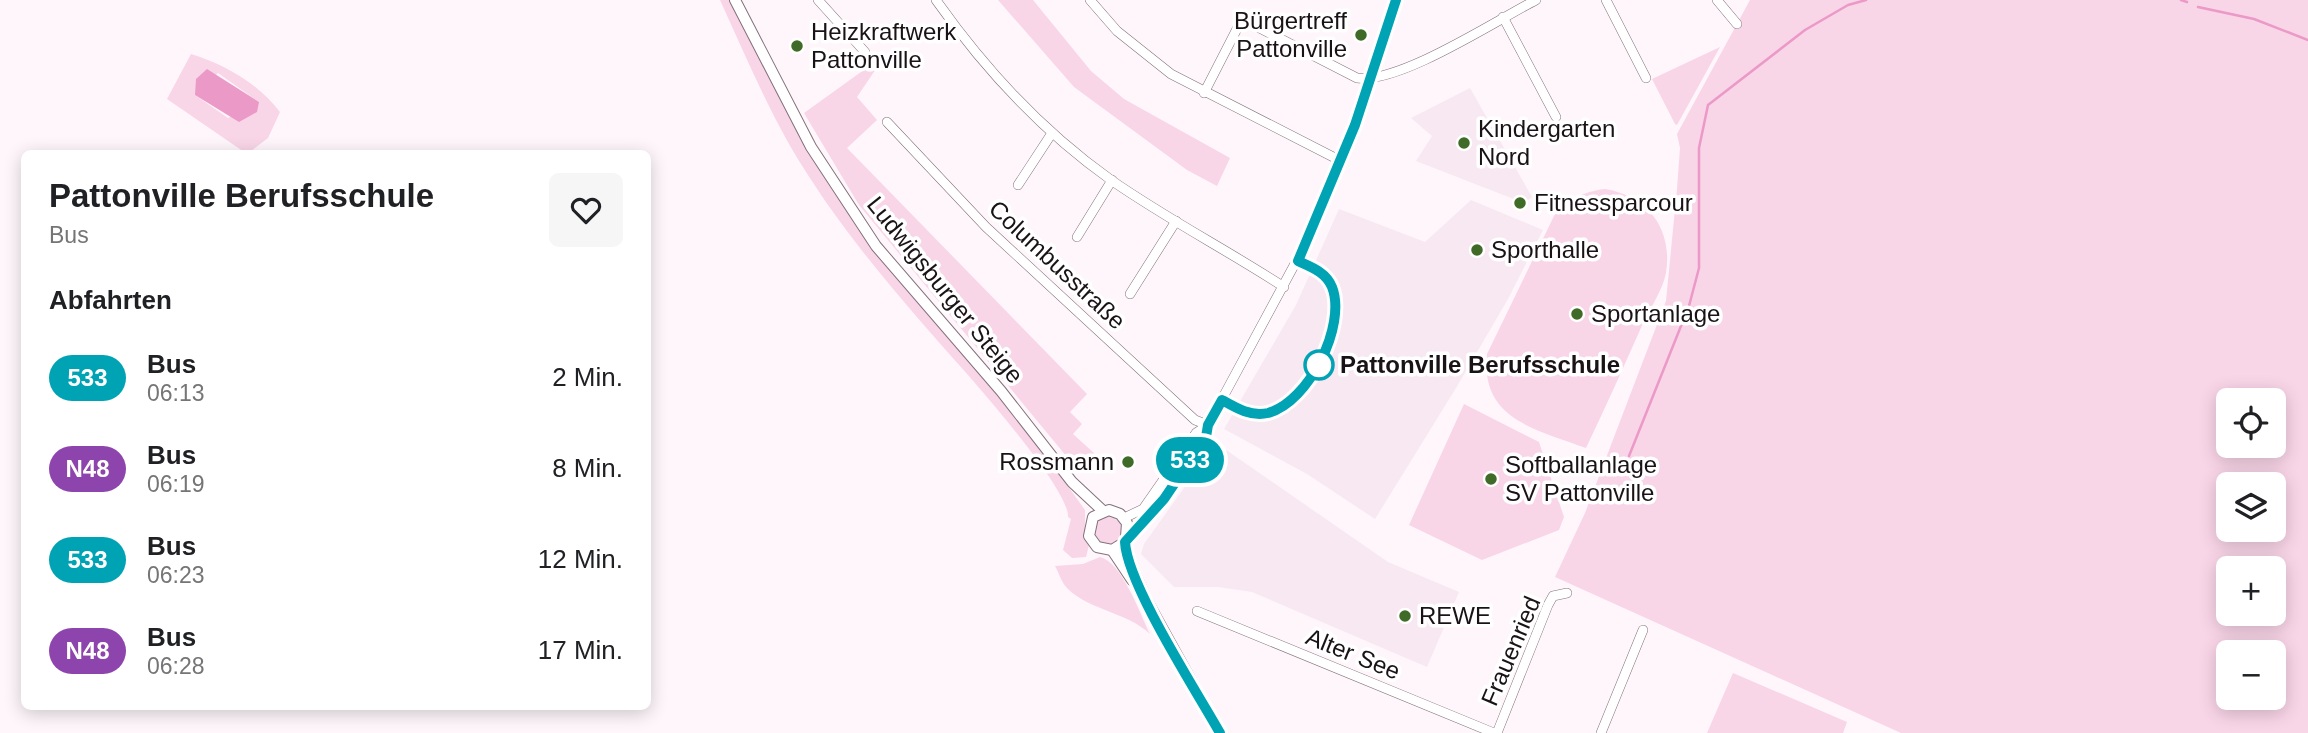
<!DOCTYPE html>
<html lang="de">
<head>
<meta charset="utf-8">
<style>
	:root { --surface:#fff; --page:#f6f6f6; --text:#202124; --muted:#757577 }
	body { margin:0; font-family:Arial,sans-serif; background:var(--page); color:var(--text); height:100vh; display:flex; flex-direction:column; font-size:26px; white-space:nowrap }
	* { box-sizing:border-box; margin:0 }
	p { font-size:23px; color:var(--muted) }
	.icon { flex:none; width:38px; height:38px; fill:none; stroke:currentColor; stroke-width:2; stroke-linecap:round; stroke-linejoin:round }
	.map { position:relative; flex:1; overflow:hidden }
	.panel { position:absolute; left:21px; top:150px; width:630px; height:560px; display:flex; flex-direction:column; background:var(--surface); border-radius:10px; box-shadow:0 4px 18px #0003 }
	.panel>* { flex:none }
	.badge { padding:0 14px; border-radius:23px; font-size:24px; line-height:46px }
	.tools { position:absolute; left:2216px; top:388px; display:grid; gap:14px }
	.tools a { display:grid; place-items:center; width:70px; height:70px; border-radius:10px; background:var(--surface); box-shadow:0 4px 18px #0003; font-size:35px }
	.map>.badge { position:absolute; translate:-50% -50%; box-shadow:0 0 0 4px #fff }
	h2 { padding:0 28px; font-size:26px; line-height:63px }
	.round { display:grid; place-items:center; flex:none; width:74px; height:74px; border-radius:10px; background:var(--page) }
	.overview { display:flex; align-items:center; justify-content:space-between; height:119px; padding:0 28px }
	h1 { font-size:33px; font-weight:700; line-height:52px }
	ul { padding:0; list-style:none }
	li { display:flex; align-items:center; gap:21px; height:91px; padding:0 28px }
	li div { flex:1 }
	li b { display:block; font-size:26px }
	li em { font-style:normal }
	li .badge { min-width:77px; font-weight:700; text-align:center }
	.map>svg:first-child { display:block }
</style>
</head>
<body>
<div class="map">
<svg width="2308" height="733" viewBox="0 0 2308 733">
	<rect width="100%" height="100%" fill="#fef6fa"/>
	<g fill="#f8e8f1">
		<path d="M1470,88L1532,197L1524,203L1416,161L1432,136L1411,118Z"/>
		<path d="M1471,200L1543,230L1508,299L1456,388L1375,519L1307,474L1224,429L1296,305L1339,209L1425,242Z"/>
		<path d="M1216,443L1388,562L1459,592L1427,667L1252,592L1218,587H1174L1141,554L1144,544Z"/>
	</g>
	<g fill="#f9d5e8" fill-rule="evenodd">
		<path d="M720,0H732L874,249L989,385L1062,478L1085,510V535L1089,545L1086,557L1072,558L1063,550L1071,519L1068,517C1070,492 988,398 968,375C904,303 838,229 789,144C763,98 742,48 720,0Z"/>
		<path d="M998,0H1033L1091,71L1124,99L1230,158L1217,186L1187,170L1074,87Z"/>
		<path d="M1750,0H2308V733H1901L1555,577L1585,513L1666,301L1677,189L1680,148L1677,134ZM2228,401H2273V446H2228ZM2228,485H2273V530H2228ZM2228,569H2273V614H2228ZM2228,653H2273V698H2228Z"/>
		<path d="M1720,47L1677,125L1675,124L1652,79Z"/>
		<path d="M191,54C224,64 259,84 280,112L268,138L247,154L167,99ZM218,73L259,102L228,118L195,95Z"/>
		<path d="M886,54L857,97L877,120L847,148L1087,394L1070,412L1082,424L1073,434L1095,454L1077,469L859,205L804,113Z"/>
		<path d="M1605,189C1648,196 1673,229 1666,273C1663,289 1651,307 1644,321C1625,364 1606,406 1586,448C1536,429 1480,420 1487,354L1554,216C1569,199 1582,192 1605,189Z"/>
		<path d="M1464,404L1539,442L1564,517L1559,530L1482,560L1409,525Z"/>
		<circle cx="1108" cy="531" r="14"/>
		<path d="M1100,557C1122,562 1140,614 1150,634C1127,612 1091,611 1068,589C1062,584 1059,573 1055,566L1083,564Z"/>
		<path d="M1733,673L1847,722L1843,733H1707Z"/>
	</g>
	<path fill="#eb99c7" d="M207,69L259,102L257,112L239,122L195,95L196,79Z"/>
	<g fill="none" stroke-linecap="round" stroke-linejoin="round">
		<g stroke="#eb99c7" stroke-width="2.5">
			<path d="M2181,0L2187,2"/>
			<path d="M2198,7L2254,19L2308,40"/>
			<path d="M1629,456L1689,306L1699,268V148L1708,105L1805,30L1848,5L1866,0"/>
		</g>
		<defs>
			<g id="minor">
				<path d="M818,0L865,52"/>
				<path d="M936,0C984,68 1042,131 1111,180C1167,219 1227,250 1284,287"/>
				<path d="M1090,0L1117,31L1171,74L1341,161"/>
				<path d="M1606,0L1646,78"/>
				<path d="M1717,0L1737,24"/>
				<path d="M1503,17L1556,117"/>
				<path d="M1204,93L1242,19L1357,78C1399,84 1495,21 1536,0"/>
				<path d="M887,122L986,227L1195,420L1208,425"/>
				<path d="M1018,185L1052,133"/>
				<path d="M1077,237L1112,180"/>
				<path d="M1130,294L1176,221"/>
				<path d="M1124,518L1143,509L1196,433L1208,425"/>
				<path d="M1128,535C1150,515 1206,456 1208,425L1312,232L1355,125L1397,0"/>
				<path d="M1197,611L1494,733"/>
				<path d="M1497,733L1548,605L1553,596L1567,593"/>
				<path d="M1601,733L1643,630"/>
			</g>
			<g id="major">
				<path d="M735,0L811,147L876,246L1001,391L1072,482L1103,511"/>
				<path d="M1125,542L1112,550L1097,547L1089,536L1093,517L1109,510L1120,514L1127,523L1125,551L1146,599L1220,733"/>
				<path d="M1112,550L1132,580"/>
			</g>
		</defs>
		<use href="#minor" stroke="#83717a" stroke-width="10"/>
		<use href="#major" stroke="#83717a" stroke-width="12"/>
		<use href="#minor" stroke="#fff" stroke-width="9"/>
		<use href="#major" stroke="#fff" stroke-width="10"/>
	</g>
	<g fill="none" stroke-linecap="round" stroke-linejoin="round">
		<defs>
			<path id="line" d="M1220,733C1197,692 1127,584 1125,542L1164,499L1206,437L1208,425L1222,400C1236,408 1251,417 1268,413C1309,402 1347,325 1332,287C1326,272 1311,267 1298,261L1355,125L1396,0"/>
		</defs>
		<use href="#line" stroke="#fff" stroke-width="16"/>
		<use href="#line" stroke="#00a3b4" stroke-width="10"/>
	</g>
	<g fill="#406a27" stroke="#fff" stroke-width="2.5">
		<circle cx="1361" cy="35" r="7"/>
		<circle cx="797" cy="46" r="7"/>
		<circle cx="1464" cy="143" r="7"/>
		<circle cx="1520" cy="203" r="7"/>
		<circle cx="1477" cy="250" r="7"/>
		<circle cx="1577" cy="314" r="7"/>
		<circle cx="1128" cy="462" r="7"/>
		<circle cx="1491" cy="479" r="7"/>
		<circle cx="1405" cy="616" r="7"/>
	</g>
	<circle fill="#fff" stroke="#00a3b4" stroke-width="3.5" cx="1319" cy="365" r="14"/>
	<g text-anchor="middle" stroke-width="7" stroke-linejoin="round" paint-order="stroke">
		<g font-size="24" fill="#191216" stroke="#fff" text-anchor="start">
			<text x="1347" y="29" text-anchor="end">Bürgertreff<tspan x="1347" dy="28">Pattonville</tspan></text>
			<text x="811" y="40">Heizkraftwerk<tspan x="811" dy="28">Pattonville</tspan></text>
			<text x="1478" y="137">Kindergarten<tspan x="1478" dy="28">Nord</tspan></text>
			<text x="1534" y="211">Fitnessparcour</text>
			<text x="1491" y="258">Sporthalle</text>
			<text x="1591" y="322">Sportanlage</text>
			<text x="1114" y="470" text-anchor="end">Rossmann</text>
			<text x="1505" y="473">Softballanlage<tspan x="1505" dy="28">SV Pattonville</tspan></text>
			<text x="1419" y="624">REWE</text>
		</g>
		<g font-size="24" fill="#191216" stroke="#fff">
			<text transform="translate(1057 265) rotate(43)" y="8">Columbusstraße</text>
			<text transform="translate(945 290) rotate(51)" y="8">Ludwigsburger Steige</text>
			<text transform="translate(1511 651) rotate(-67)" y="8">Frauenried</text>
			<text transform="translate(1353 654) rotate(22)" y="8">Alter See</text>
		</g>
		<g font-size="24" font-weight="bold" fill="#191216" stroke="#fff" text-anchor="start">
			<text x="1340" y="373">Pattonville Berufsschule</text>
		</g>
	</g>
</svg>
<div class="tools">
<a><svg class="icon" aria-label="locate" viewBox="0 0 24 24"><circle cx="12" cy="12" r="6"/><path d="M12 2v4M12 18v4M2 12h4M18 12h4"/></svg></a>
<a><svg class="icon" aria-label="layers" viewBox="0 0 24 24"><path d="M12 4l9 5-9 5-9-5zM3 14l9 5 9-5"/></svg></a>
<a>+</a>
<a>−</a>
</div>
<b class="badge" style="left:1190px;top:460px;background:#00a3b4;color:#fff">533</b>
<section class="panel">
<div class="overview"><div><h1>Pattonville Berufsschule</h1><p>Bus</p></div><a class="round"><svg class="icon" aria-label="heart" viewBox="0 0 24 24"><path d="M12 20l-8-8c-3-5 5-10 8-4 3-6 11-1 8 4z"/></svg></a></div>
<h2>Abfahrten</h2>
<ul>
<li><span class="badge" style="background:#00a3b4;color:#fff">533</span><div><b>Bus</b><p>06:13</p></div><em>2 Min.</em></li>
<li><span class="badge" style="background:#8e44ad;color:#fff">N48</span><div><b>Bus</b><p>06:19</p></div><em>8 Min.</em></li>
<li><span class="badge" style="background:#00a3b4;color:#fff">533</span><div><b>Bus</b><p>06:23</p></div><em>12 Min.</em></li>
<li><span class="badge" style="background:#8e44ad;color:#fff">N48</span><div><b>Bus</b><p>06:28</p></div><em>17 Min.</em></li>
</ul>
</section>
</div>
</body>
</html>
